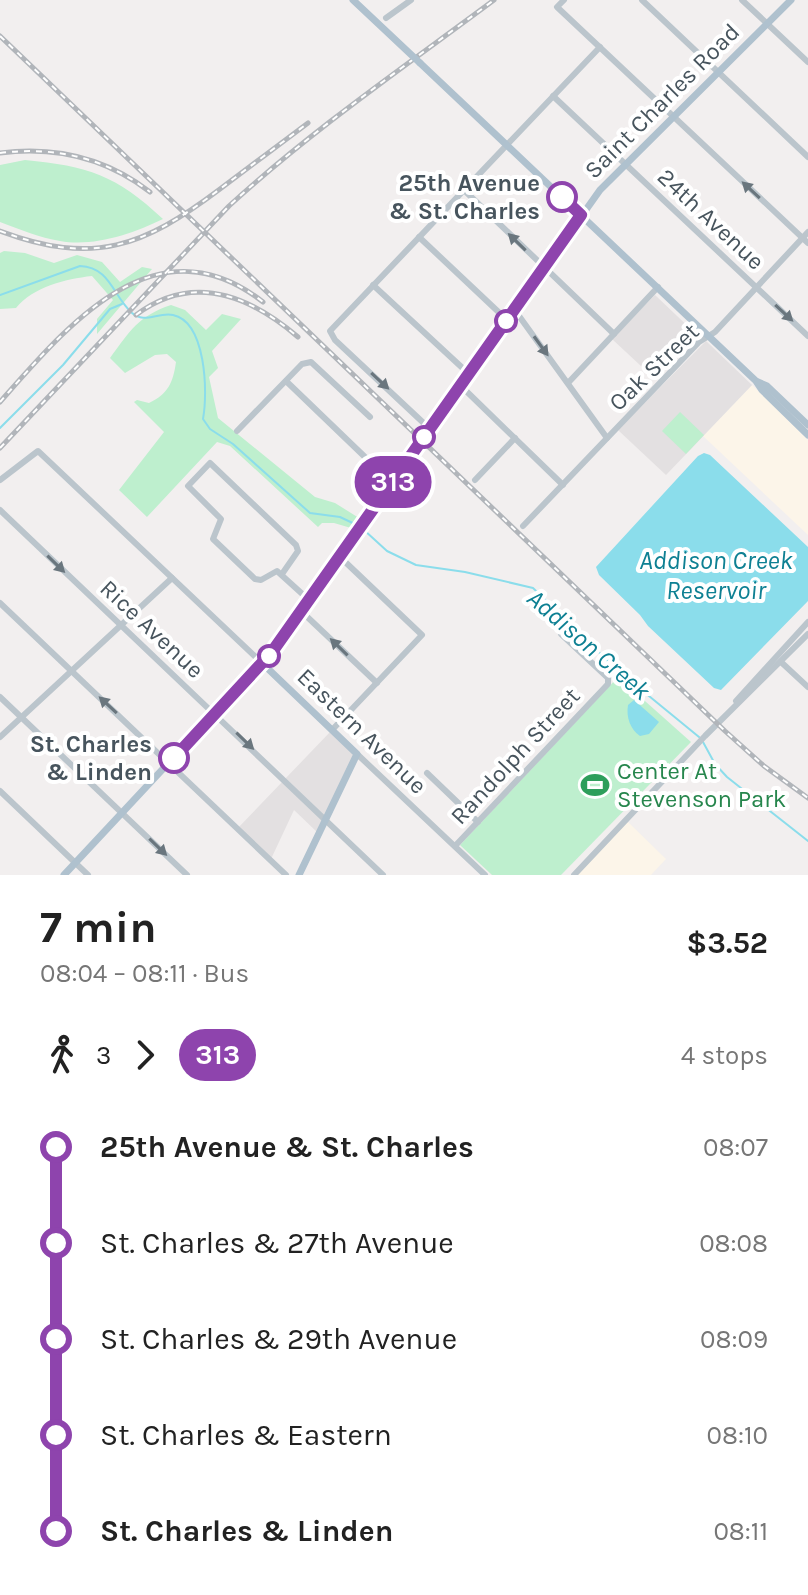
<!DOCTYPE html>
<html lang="en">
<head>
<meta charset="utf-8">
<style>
	:root { --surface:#fff; --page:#f6f6f6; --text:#222; --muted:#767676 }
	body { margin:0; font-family:Karla,sans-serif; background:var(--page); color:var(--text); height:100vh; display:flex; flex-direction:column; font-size:30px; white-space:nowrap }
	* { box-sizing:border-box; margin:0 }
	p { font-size:26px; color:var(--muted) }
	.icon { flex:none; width:44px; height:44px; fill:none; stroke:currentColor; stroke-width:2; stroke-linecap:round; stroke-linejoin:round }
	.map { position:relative; height:875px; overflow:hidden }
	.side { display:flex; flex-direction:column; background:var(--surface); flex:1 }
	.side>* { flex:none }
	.badge { padding:0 16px; border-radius:26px; font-size:28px; line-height:52px }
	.map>.badge { position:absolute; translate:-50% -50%; box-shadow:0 0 0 4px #fff }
	.legs { display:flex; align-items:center; gap:12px; height:88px; padding:0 40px; font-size:26px }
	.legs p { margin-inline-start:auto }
	.overview { display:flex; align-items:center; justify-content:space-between; height:136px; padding:0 40px }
	h1 { font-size:44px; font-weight:700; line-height:60px }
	ul { padding:0 40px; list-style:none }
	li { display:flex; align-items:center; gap:28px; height:96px; font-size:30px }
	li i { display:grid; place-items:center; width:12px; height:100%; margin:0 10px; background:currentColor }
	li i::after { content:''; width:20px; height:20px; margin:-10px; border:6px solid; border-radius:50%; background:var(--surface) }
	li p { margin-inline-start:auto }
	li:first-child i { background:linear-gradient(#0000 50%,currentColor 0) }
	li:last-child i { background:linear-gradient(currentColor 50%,#0000 0) }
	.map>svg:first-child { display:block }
</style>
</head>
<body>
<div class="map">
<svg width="808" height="875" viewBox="0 0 808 875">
	<rect width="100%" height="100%" fill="#f2efef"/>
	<g fill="#fcf5e9">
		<path d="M752,385L808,440V535L703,436Z"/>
		<path d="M626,820L666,859L651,875H574Z"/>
	</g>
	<g fill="#e3e0e1">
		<path d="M655,295L697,335L655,379L612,339Z"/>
		<path d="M706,341L752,385L666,475L618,430Z"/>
		<path d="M331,731L356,755L318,833L294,810L271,859L237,829Z"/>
	</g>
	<g fill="#beefce">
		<path d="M25,160C88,166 116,175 163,219C132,234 94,247 60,241C40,238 19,229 0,222V165Z"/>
		<path d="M4,251L25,253L54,263L77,255L102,262L120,282L142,267L152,269L97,334V319L113,300L92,276C65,279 33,287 16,308L0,309V253Z"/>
		<path d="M171,305L185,310L206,330L222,314L241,319L212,351L218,368L209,377L218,418L315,497L335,503L359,518L351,528L334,523H322L318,527L230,446L217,442L147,517L119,490L164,432L134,402L137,400L149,403C168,394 173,383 176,362L167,354L155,355L125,373L110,358C130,331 138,316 171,305Z"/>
		<path d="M680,412L704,435L686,454L662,431Z"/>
		<path d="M618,677L691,742L561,875H492L460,845Z"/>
	</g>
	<g fill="#8bddeb">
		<path d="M704,453L710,455L808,547V601L721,690L714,688L648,626L640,615L599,575L596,567L698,456Z"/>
		<path d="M634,700L659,722L649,734L640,736C630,729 626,717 628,705Z"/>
	</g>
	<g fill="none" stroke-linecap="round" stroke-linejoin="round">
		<g stroke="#8bddeb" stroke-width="2">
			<path d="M0,295L80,266C110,267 113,296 132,313C144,324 158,312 173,315C206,322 208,392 203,419L210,429L233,444L310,513L340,517L359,526"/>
			<path d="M0,428L63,365L110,309L122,304"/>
			<path d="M364,530L387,551L416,565L465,572L533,588L616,669L699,737"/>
			<path d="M603,666L610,658"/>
			<path d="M703,742L715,764L727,777L808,841"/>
		</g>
		<g stroke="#bbc5cc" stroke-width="6">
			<path d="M564,0L557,7L808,243"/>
			<path d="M642,0L808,157"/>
			<path d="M742,0L808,62"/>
			<path d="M386,18L411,0"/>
			<path d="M553,96L808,336"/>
			<path d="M464,190L614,334"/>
			<path d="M419,237L507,320"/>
			<path d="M373,285L469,374"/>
			<path d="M514,309L607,438"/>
			<path d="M286,381L392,483"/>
			<path d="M568,383L658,287"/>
			<path d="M461,386L563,485"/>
			<path d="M430,429L335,340L330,331L600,47"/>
			<path d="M237,431L302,364L311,362L370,417"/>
			<path d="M0,480L38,451L263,664"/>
			<path d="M475,480L515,438"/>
			<path d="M0,510L383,875"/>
			<path d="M523,526L699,342L715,332L808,232"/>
			<path d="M282,574L298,551L296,545L210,463L188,486L221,519L213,539L255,579L261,580L277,571L309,600"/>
			<path d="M0,603L286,875"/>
			<path d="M301,611L377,683"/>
			<path d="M781,662L808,687"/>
			<path d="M0,697L187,875"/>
			<path d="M736,701L808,622"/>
			<path d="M332,730L422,635L340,557"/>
			<path d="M0,737L172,578"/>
			<path d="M357,754L485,875"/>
			<path d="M427,773L478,822"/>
			<path d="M0,791L88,875"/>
			<path d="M455,846L608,684V678L561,634"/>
			<path d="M574,875L705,736L808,634"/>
		</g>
		<g stroke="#afc1ce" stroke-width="7">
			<path d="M420,63L756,381L762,390L808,435"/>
			<path d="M758,382L767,386L808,425"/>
			<path d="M263,664L357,754L299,875"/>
			<path d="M64,875L272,652L600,190L791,0"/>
		</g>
		<defs>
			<g id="rail">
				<path d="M0,36L725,731L764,766L808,798"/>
				<path d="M0,153C55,146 106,158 150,192"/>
				<path d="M0,231C94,266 143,247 220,189C249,167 279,145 308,123"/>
				<path d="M136,315C193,272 250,296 298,337"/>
				<path d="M0,402C68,325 156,218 263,302"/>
				<path d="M0,448L229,206C312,130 404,67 494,0"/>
			</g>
		</defs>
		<use href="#rail" stroke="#b1b5ba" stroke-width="5"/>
		<use href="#rail" stroke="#fff" stroke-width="2" stroke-dasharray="6" stroke-linecap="butt"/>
		<path stroke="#afc1ce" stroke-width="7" d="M353,0L420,63"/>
	</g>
	<defs><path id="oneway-solid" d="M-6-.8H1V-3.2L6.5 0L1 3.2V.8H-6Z" transform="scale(2)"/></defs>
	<g fill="#6a767e">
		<use href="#oneway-solid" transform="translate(751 190) rotate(-137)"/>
		<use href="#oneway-solid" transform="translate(517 242) rotate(-136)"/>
		<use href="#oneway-solid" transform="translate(784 313) rotate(43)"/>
		<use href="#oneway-solid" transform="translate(541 346) rotate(54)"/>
		<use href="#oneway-solid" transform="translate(380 381) rotate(43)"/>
		<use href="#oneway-solid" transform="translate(56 564) rotate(44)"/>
		<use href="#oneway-solid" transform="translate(339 647) rotate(-136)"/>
		<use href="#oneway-solid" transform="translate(108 705) rotate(-137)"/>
		<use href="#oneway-solid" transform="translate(245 741) rotate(44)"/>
		<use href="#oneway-solid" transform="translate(158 847) rotate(44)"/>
	</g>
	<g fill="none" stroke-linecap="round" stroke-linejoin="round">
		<defs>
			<path id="line-1" d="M174,758L272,652L581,215L562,197"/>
		</defs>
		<use href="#line-1" stroke="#fff" stroke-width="18"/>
		<use href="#line-1" stroke="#8e44ad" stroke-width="12"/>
	</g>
	<defs>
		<symbol id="stadium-bare" viewBox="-9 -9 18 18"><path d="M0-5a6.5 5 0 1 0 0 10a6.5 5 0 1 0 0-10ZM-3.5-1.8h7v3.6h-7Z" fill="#2e9e5b" stroke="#fff" stroke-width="2.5" paint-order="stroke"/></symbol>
	</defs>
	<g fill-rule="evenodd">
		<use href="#stadium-bare" x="575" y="765" width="40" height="40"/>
	</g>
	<g fill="#fff" stroke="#8e44ad" stroke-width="4">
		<circle cx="562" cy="197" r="14"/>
		<circle cx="506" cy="321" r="10"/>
		<circle cx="424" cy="437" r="10"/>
		<circle cx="269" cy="656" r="10"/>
		<circle cx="174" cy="758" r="14"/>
	</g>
	<g text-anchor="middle" stroke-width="8" stroke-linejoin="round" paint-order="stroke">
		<g font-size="24" fill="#47545d" stroke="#fff">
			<text transform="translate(662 101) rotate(-45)" y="8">Saint Charles Road</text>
			<text transform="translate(711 219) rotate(43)" y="8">24th Avenue</text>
			<text transform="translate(654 367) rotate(-44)" y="8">Oak Street</text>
			<text transform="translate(152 629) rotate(43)" y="8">Rice Avenue</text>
			<text transform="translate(362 731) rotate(44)" y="8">Eastern Avenue</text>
			<text transform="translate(515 756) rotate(-47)" y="8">Randolph Street</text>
		</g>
		<g font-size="24" font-weight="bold" fill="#47545d" stroke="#fff" text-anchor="end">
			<text x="540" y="191">25th Avenue<tspan x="540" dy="28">&amp; St. Charles</tspan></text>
			<text x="152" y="752">St. Charles<tspan x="152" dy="28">&amp; Linden</tspan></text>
		</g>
		<g font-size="24" fill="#27864d" stroke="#fff" text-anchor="start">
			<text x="617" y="779">Center At<tspan x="617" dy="28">Stevenson Park</tspan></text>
		</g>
		<g font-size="26" font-style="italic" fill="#0e8093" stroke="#fff">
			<text x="716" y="569">Addison Creek<tspan x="716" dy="30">Reservoir</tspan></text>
			<text transform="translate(589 644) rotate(41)" y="9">Addison Creek</text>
		</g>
	</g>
</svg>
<b class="badge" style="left:393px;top:482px;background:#8e44ad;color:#fff">313</b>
</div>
<section class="side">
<div class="overview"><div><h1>7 min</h1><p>08:04 – 08:11 · Bus</p></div><b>$3.52</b></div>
<div class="legs"><svg class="icon" aria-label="walk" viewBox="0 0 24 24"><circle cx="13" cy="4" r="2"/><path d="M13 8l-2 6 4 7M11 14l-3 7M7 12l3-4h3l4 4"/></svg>3<svg class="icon" aria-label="forward" viewBox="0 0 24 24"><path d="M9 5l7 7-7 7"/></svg><b class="badge" style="background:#8e44ad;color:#fff">313</b><p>4 stops</p></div>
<ul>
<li><i style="color:#8e44ad"></i><b>25th Avenue &amp; St. Charles</b><p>08:07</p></li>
<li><i style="color:#8e44ad"></i><span>St. Charles &amp; 27th Avenue</span><p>08:08</p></li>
<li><i style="color:#8e44ad"></i><span>St. Charles &amp; 29th Avenue</span><p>08:09</p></li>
<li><i style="color:#8e44ad"></i><span>St. Charles &amp; Eastern</span><p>08:10</p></li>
<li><i style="color:#8e44ad"></i><b>St. Charles &amp; Linden</b><p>08:11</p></li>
</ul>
</section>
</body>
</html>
